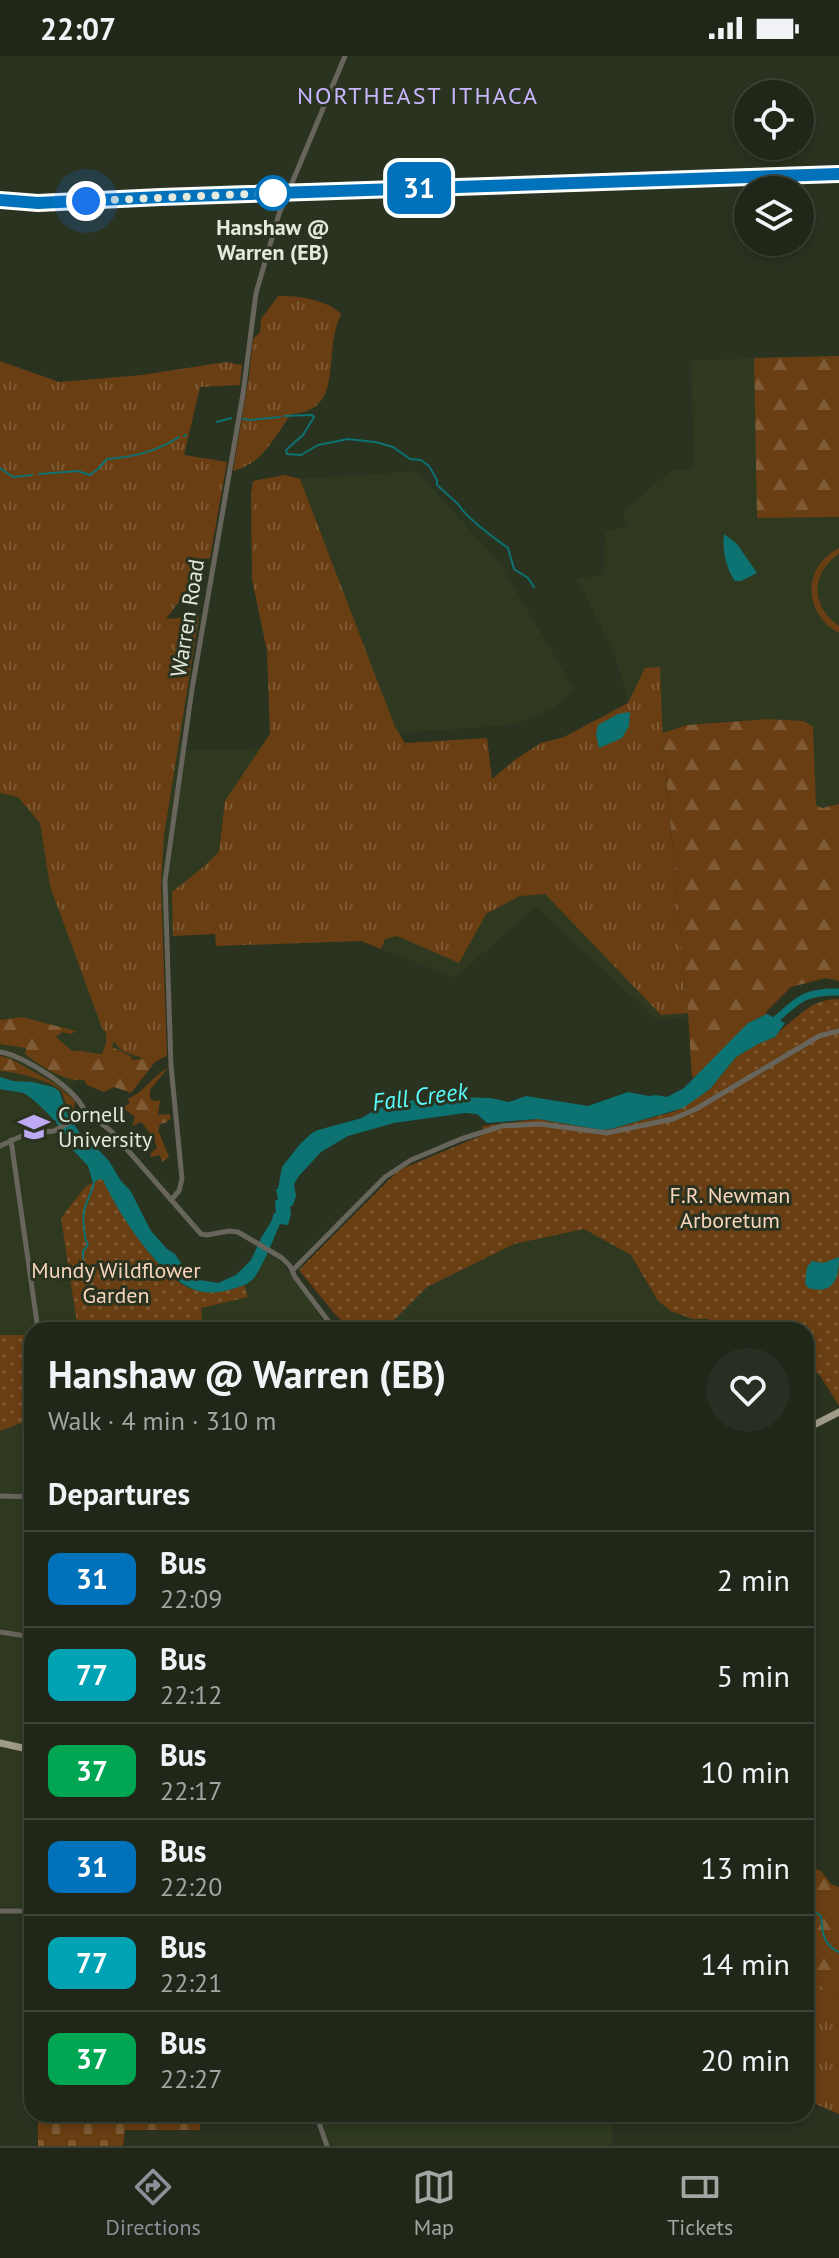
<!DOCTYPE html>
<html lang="en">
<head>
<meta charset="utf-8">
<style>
	:root { --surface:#202618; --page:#282e21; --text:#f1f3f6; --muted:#a2a5a2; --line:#3d4337; --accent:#8c9099 }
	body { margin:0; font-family:"PT Sans",sans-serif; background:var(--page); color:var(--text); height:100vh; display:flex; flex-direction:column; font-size:30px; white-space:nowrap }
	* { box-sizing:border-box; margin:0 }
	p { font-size:26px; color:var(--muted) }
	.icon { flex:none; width:44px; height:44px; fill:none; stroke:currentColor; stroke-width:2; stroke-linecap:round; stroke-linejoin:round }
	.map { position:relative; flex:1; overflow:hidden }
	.drawer { position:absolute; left:24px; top:1266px; width:790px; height:800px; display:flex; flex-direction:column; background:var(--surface); border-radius:24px; box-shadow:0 4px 12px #0003,0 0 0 2px var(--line) }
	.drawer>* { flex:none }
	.badge { padding:0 16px; border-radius:12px; font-size:28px; line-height:52px }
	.buttons { position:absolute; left:734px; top:24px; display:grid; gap:16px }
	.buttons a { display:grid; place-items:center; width:80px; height:80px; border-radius:50%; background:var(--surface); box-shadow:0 4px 12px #0003,0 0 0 2px var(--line); font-size:40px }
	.you { position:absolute; width:40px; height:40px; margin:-20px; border:6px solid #fff; border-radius:50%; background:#1a73e8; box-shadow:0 0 0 12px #1a73e833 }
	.map>.badge { position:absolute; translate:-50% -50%; box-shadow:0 0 0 4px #fff }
	h2 { padding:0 24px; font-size:30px; line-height:72px }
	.round { display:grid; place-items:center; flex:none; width:84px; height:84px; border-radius:42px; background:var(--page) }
	.summary { display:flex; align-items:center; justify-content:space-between; height:136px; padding:0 24px }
	h1 { font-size:38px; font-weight:800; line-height:60px }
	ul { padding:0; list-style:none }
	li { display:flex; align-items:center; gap:24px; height:96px; padding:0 24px; border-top:2px solid var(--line) }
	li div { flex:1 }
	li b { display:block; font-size:30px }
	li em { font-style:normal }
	li .badge { min-width:88px; font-weight:700; text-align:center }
	.status { display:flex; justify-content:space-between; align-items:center; height:56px; padding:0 40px; background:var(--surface); direction:ltr }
	.status svg { height:22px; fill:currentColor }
	.dock { display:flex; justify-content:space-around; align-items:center; height:112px; border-top:2px solid var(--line); background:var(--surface); font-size:22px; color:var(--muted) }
	.dock a { display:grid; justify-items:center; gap:4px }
	.dock .current { color:var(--accent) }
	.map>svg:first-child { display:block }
</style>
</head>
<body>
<div class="status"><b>22:07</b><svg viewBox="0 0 49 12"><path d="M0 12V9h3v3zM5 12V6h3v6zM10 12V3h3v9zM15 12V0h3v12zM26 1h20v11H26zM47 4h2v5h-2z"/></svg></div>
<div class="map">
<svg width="839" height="2090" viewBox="0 0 839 2090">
	<defs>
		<pattern id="grass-tufts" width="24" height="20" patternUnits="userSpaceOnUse" patternTransform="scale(2)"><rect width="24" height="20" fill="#693e13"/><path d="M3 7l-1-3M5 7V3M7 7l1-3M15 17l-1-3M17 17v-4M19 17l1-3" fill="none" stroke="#7e5a35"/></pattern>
		<pattern id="forest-firs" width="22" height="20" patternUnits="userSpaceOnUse" patternTransform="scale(2)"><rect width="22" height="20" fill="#693e13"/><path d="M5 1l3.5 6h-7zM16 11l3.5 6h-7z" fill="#7e5a35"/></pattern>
		<pattern id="cemetery-stones" width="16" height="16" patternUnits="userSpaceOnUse" patternTransform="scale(2)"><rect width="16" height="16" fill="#693e13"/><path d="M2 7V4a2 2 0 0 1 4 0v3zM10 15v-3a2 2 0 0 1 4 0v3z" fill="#7e5a35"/></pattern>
		<pattern id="park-dots" width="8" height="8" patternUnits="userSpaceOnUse" patternTransform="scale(2)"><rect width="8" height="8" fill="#693e13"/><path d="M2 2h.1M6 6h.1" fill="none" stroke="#7e5a35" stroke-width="1.8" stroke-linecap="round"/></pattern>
	</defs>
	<rect width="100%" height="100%" fill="#2a3220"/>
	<g fill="#2e3920">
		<path d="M754,302L758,462L839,461V748L821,752L816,750L813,671L804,665L738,664L687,669L662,676L688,957L685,962L657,964L536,851L455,922L361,885L216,890L215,878L163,880L167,1000L148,1004L89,999L61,1060L188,1226L219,1231L241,1222L262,1195L282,1207L331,1274H32V1850L0,1851V587L199,560L180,694L261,693L270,677L267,595L252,523L251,439L253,425L285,419L300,423L417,415L499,506L575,634L549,655L512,669L399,677L405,688L487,682L492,723L516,703L541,687L564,681L628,647L616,602L577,523L604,518L605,475L628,471L623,456L670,415L694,412L691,305Z"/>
		<path d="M507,1097L714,1259L734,1274H341L361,1204Z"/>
		<path d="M806,1692L811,1805H806Z"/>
		<path d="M316,2058H612V2090H327Z"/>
	</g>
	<g fill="url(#grass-tufts)">
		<path d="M278,240C296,239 329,244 341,258C339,264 336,270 335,276C327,310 339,356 291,358C275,380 262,409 233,415L249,320L253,283L260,276L261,263Z"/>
		<path d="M0,305L59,326L142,319L226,306L242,309L240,329L200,331L184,399L227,406L210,502L199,503L186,536L166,563L199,560L164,779L161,829L167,1000L148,1004L122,995L102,972L50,830L40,767L18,741L0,737Z"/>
		<path d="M285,419L300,423L395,671L405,687L487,682L492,723L516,703L541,687L564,681L628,647L645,612L660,611L663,689L688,957L661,959L545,838L520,840L486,858L459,907L397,880L385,883L381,893L361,885L216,890L215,878L173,880L172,836L202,812L219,796L225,745L270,678L267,595L252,523L251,439L253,425Z"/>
		<path d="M806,1920L839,1942V2058L806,2044Z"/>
	</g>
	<g fill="url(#forest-firs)">
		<path d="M839,300V461L757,462L754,302Z"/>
		<path d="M767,663L804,665L813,671L816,749L822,752L839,748V925L826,922L791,931L766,956L767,958L748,967L703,1015L692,1022L688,957L662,677L687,669Z"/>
		<path d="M22,961L76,975L71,978L62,976L56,981L72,995C83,994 91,998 102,998L106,987V978L111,973L115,978L112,991L130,1000L133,1004L166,999V1000L155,1006L131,1037L114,1031L104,1036L87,1029L84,1024C64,1026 41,1010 25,998L26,992L0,988V964Z"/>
		<path d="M0,1000L9,1002L54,1027L75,1045L74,1053L70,1061C68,1055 64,1040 62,1036C55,1025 12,1015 0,1015Z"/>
		<path d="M168,1012L150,1034V1042L154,1045L160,1044L158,1059L169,1058L171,1062L167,1066L160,1068L158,1074L169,1101L162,1106L160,1099L150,1101L151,1097L157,1092L154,1082L141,1066L132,1070L135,1061L122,1051L129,1048V1045L127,1043C144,1037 152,1020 168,1012Z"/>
		<path d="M806,1808L821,1815L831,1828L839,1831V1942L806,1920Z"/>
	</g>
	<path fill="url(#cemetery-stones)" d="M38,2058H200V2074H125L123,2090H38Z"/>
	<g fill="url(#park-dots)">
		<path d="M839,943V1350L819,1318L806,1311V1274H728L723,1268L707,1263H693L671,1255L658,1245L631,1199L584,1173L514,1188L427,1231L384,1274H351L334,1257L299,1214L399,1114L485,1078L482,1070L538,1063L602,1074L611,1073L676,1055L710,1033L736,1001L758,988L775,981C779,975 782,973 788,968C807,953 813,944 839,943Z"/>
		<path d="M99,1123L103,1124C119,1156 159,1223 194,1234C209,1239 229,1234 244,1229L248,1241L201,1252L203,1274H40L77,1267L61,1162L85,1131Z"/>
		<path d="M0,1279H32V1363L0,1375Z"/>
	</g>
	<path fill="#693e13" d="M839,492V498C810,517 811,551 839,570V577C803,557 802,511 839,492Z"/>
	<g fill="#0d7272">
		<path d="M724,478L737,488L757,517L741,525H735C726,513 722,493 724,478Z"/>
		<path d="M630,656L629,670L622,682L599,692L596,679L598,669L618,658Z"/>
		<path d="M767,958L785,967L775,981L758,988L736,1001L710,1033L683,1052L611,1073L602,1074L538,1063L487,1067L477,1058L465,1057L394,1067L348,1080L321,1096L299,1120L294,1128L296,1140L293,1149L290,1151L291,1158L288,1169L280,1168C274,1181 262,1214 252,1224C247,1229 236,1232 229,1234C218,1237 204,1238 193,1233C158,1219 118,1157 103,1124L99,1123L93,1127L88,1110L70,1091L72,1088C66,1076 38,1045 25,1038C20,1035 7,1035 0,1033V1021L13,1025L32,1026L53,1031L59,1035L68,1060L82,1080L89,1084L109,1105L121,1125L130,1134L151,1175L167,1193L175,1198L189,1220L193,1223L218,1227L236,1219L251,1204L261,1182L271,1166L274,1157H276L275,1145L278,1143L276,1133H278L282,1111L300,1088L312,1077L318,1074L362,1062L376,1053L418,1043L434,1045L451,1041L490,1042L509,1046L526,1040L588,1050L628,1036L649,1040L656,1039L667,1041L684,1032L748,967Z"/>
		<path d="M839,1201C839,1223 834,1239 808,1232L805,1227L807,1211L812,1205L823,1207Z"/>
	</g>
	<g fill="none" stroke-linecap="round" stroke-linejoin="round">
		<g stroke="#0d7272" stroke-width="2">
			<path d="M284,360L312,359L314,361L303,379L286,394L287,398L301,399L318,389L348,383L375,386L393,391L410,403L421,404L429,410L437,424V429L458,448C467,463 494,482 508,492L514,513L528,522L534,531"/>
			<path d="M243,363L250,364L280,361"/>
			<path d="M217,366L231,362"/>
			<path d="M184,380L186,379"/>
			<path d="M0,412L13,421L32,419"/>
			<path d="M39,418L78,415L90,419L98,413L107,403C133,401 156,396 179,381"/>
			<path d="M83,1202V1195L88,1189C84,1183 85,1179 84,1171C81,1149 90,1145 94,1126"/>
			<path d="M806,1850L821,1860C822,1876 823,1889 839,1896"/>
		</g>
		<path stroke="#0d7272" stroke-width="7" d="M772,967C797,945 803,935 839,936"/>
		<g stroke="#68655c" stroke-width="5">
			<path d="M0,144L55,146L161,141L839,118"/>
			<path d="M0,996C23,999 81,1035 86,1059"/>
			<path d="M11,1084L38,1274"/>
			<path d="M0,1090L26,1078L54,1075L79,1061L90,1059L111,1075L201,1178L207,1179L229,1175L238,1176L282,1202L290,1210L295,1221L335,1274"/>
			<path d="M171,1144L179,1135L182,1123L171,1010L165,825L192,633L243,338L256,237L279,158L345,0"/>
			<path d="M293,1214L385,1121L411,1104L461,1083L502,1070L540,1068L607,1077L673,1063L696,1053L819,980L839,975"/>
			<path d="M0,1440L32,1441"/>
			<path d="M0,1576L32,1581"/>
			<path d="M0,1855H32"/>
			<path d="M316,2058L327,2090"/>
		</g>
		<g stroke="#a09b87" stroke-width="7">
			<path d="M806,1373L839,1356"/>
			<path d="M0,1687L32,1694"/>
		</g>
	</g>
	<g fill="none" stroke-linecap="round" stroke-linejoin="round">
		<defs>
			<path id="line" d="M0,144L38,147L161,141L839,118"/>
		</defs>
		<use href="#line" stroke="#fff" stroke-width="18"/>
		<use href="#line" stroke="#0072bc" stroke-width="12"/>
		<path stroke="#e3e9dd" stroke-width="8" stroke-dasharray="0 14.4" d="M86,145L273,137"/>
	</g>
	<defs>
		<symbol id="university-bare" viewBox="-9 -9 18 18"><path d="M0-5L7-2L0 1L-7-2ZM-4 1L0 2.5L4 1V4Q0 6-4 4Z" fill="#bea9f5" stroke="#2a3220" stroke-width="2.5" paint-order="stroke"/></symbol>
	</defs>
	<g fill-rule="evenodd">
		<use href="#university-bare" x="12" y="1049" width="44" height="44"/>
	</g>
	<circle fill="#fff" stroke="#0072bc" stroke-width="4" cx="273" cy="137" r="16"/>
	<g text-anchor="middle" stroke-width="6" stroke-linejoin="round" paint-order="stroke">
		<g font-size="22" font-weight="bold" fill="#e3e9dd" stroke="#2a3220">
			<text x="273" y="179">Hanshaw @<tspan x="273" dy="25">Warren (EB)</tspan></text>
		</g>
		<g font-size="22" fill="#e3e9dd" stroke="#2a3220">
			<text transform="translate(187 562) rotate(-81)" y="8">Warren Road</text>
		</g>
		<g font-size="22" fill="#e3e9dd" stroke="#2a3220" text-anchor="start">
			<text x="58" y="1066">Cornell<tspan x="58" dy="25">University</tspan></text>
		</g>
		<g font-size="22" fill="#f9d6bb" stroke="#2a3220">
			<text x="730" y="1147">F.R. Newman<tspan x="730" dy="25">Arboretum</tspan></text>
			<text x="116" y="1222">Mundy Wildflower<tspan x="116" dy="25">Garden</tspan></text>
		</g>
		<g font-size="24" letter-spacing="2" fill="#c9b7fd" stroke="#2a3220">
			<text x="418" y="48">NORTHEAST ITHACA</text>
		</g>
		<g font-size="24" font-style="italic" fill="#59fcfd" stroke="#2a3220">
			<text transform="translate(420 1041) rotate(-7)" y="8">Fall Creek</text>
		</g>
	</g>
</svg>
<div class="buttons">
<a><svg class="icon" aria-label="locate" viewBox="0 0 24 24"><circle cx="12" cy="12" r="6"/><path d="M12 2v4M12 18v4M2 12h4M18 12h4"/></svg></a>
<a><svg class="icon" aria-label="layers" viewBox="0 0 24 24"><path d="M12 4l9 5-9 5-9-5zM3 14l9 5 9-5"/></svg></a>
</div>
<div class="you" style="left:86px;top:145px"></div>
<b class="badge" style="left:419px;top:132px;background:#0072bc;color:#fff">31</b>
<section class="drawer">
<div class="summary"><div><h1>Hanshaw @ Warren (EB)</h1><p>Walk · 4 min · 310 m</p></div><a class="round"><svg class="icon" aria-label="heart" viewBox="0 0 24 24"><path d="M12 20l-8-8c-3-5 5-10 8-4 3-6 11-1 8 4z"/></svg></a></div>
<h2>Departures</h2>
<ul>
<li><span class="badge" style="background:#0072bc;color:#fff">31</span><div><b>Bus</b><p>22:09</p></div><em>2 min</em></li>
<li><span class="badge" style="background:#00a3b4;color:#fff">77</span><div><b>Bus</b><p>22:12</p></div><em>5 min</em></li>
<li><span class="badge" style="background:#00a651;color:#fff">37</span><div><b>Bus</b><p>22:17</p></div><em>10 min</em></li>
<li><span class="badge" style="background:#0072bc;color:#fff">31</span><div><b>Bus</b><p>22:20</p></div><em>13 min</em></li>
<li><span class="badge" style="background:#00a3b4;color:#fff">77</span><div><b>Bus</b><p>22:21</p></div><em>14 min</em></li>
<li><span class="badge" style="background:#00a651;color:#fff">37</span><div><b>Bus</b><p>22:27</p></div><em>20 min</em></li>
</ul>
</section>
</div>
<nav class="dock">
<a class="current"><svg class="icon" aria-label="directions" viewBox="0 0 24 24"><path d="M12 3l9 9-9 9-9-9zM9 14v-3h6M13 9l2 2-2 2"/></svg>Directions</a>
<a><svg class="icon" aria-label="map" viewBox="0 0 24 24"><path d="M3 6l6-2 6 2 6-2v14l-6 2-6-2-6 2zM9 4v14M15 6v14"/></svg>Map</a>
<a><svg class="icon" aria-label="tickets" viewBox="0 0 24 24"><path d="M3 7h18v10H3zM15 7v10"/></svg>Tickets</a>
</nav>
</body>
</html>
